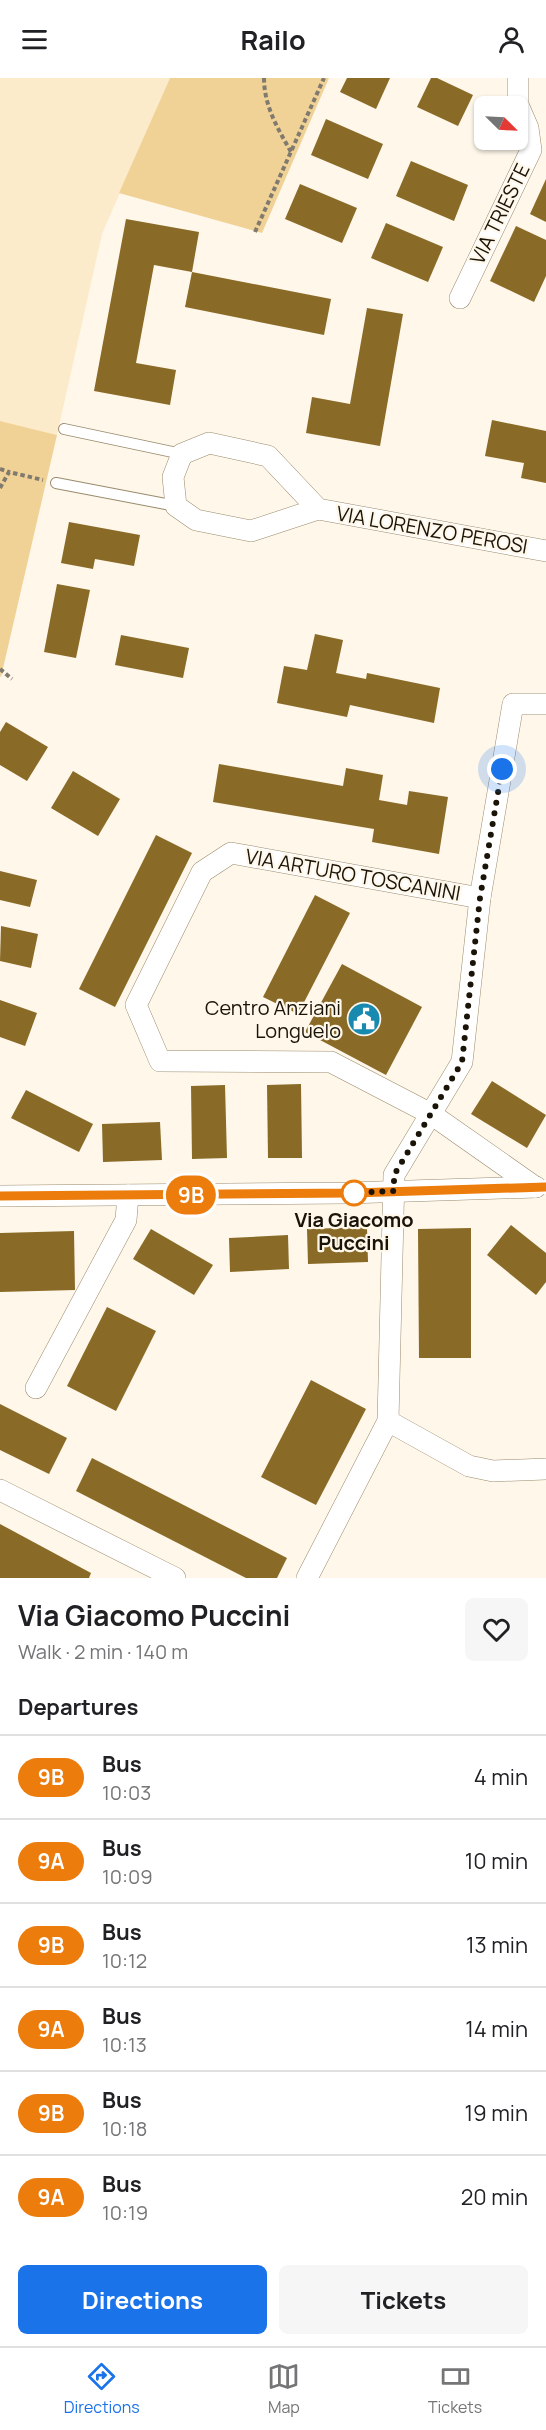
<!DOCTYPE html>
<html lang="en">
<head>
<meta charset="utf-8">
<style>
	:root { --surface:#fff; --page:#f6f6f6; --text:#202124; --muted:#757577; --line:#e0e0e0; --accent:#1a73e8 }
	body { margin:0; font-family:Manrope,sans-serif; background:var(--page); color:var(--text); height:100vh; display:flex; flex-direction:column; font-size:22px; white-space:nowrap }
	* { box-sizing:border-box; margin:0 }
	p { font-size:20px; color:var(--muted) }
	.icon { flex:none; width:33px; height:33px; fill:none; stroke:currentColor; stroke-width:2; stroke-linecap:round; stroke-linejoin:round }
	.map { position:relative; height:1500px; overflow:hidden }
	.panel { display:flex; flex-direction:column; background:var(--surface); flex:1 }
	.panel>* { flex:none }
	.badge { padding:0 12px; border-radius:20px; font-size:21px; line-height:39px }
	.needle { width:39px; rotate:114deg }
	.fabs { position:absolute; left:474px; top:18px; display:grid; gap:12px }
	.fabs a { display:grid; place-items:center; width:54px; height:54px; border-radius:9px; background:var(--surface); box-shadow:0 2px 4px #0004; font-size:30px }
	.you { position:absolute; width:30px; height:30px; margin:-15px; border:4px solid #fff; border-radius:50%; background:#1a73e8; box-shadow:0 0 0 9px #1a73e833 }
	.map>.badge { position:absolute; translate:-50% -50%; box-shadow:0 0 0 3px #fff }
	h2 { padding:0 18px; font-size:22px; line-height:54px }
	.round { display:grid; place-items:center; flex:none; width:63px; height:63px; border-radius:9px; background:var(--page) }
	.summary { display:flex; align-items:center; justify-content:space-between; height:102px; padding:0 18px }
	h1 { font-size:28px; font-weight:700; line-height:45px }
	.primary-button { display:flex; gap:12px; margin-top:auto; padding:12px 18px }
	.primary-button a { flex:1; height:69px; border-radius:9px; background:var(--accent); color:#fff; font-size:24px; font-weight:700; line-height:69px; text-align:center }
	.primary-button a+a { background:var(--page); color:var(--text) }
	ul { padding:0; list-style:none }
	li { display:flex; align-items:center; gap:18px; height:84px; padding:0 18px; border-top:2px solid var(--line) }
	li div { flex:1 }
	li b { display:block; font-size:22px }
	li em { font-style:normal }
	li .badge { min-width:66px; font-weight:700; text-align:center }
	header { display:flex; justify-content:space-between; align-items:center; height:78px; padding:0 18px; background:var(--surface); font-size:27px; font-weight:700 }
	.tabs { display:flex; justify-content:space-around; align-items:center; height:84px; border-top:2px solid var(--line); background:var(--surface); font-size:16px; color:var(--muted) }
	.tabs a { display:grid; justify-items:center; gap:3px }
	.tabs .active { color:var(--accent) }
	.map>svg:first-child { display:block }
</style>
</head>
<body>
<header><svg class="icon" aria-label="menu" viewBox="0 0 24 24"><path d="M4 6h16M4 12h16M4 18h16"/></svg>Railo<svg class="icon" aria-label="person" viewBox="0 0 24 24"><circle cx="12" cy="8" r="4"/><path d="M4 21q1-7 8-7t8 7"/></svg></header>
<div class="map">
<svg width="546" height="1500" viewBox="0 0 546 1500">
	<rect width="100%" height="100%" fill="#fef7ea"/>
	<path fill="#fcebcb" d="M0,0H170L102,156L57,357L0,343Z"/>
	<g fill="#f1d296">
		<path d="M170,0H329L262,155L119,115Z"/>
		<path d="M0,343L57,357L1,599L0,598Z"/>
	</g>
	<g fill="#8a6a27">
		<path d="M347,0H390L376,31L340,14Z"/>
		<path d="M431,0H437L473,17L458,48L417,29Z"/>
		<path d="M326,41L383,66L368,101L311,77Z"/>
		<path d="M411,83L468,107L454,143L396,118Z"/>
		<path d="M546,101V144L530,136Z"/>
		<path d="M300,106L357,130L342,165L285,141Z"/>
		<path d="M126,141L199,154L192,194L154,187L136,285L176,292L170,327L94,313Z"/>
		<path d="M386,145L443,169L428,204L371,180Z"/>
		<path d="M516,148L546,162V198L534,224L490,203Z"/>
		<path d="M192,194L331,221L324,257L185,229Z"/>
		<path d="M367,230L403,236L380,368L306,355L312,319L350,326Z"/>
		<path d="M492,342L546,353V405L521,400L524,385L485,378Z"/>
		<path d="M69,444L140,457L134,488L95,481L93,491L61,485Z"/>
		<path d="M57,506L90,512L76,580L44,574Z"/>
		<path d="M315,556L343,562L336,595L366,601L367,595L440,610L434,645L350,627L347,639L277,625L284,588L307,592Z"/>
		<path d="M121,557L189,570L183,600L115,587Z"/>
		<path d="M6,644L48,669L27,703L0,687V654Z"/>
		<path d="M219,686L343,708L346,690L383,697L379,722L407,727L409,713L448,719L439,776L372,764L374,751L213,724Z"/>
		<path d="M73,693L120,721L98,758L51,730Z"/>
		<path d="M156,757L192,775L115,929L79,911Z"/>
		<path d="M0,793L37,802L30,829L0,822Z"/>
		<path d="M315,817L350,835L298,936L263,919Z"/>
		<path d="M1,848L38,856L31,890L0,883Z"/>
		<path d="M342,886L422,929L386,997L305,954Z"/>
		<path d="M0,922L37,935L25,968L0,959Z"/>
		<path d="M492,1003L546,1037L527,1070L471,1036Z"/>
		<path d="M301,1006L302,1080H268L267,1007Z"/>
		<path d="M225,1007L227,1080L192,1081L191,1008Z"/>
		<path d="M26,1012L93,1046L79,1074L11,1040Z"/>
		<path d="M160,1044L162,1082L103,1084L102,1046Z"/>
		<path d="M511,1147L546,1175V1204L536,1217L487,1177Z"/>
		<path d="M367,1149L368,1184L308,1186L307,1151Z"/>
		<path d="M471,1150V1280H419L418,1151Z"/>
		<path d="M151,1151L213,1187L194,1217L133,1181Z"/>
		<path d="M74,1153L75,1212L0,1214V1155Z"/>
		<path d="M288,1157L289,1191L230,1194L229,1160Z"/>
		<path d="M107,1229L156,1253L116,1333L67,1308Z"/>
		<path d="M311,1302L366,1331L316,1427L261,1399Z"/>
		<path d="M0,1326L67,1360L49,1396L0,1372Z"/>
		<path d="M92,1380L287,1480L277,1500H246L76,1413Z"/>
		<path d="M0,1446L91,1495L89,1500H0Z"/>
	</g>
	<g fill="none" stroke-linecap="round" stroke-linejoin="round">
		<defs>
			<g id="service">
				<path d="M64,351L182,376"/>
				<path d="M56,405L176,428"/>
			</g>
			<g id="minor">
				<path d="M460,220L531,72L528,50L518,27V0"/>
				<path d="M318,431L268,378L209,365L182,376L173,399L176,428L196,442L251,453L318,431L546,473"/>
				<path d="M480,820L231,775L202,794L136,927L160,983L331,984L431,1036L535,1109"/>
				<path d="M0,1118L348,1115L536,1109"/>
				<path d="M36,1310L126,1142L128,1117"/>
				<path d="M388,1343L469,1388L493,1393L546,1391"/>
				<path d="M0,1412L175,1500"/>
				<path d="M307,1500L388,1343L394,1097L462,984L480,820L513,626H546"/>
			</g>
		</defs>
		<use href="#service" stroke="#9b8b6d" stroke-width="12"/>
		<use href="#minor" stroke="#9b8b6d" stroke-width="22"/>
		<g stroke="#817a6e" stroke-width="4" stroke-dasharray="4.5 3" stroke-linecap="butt">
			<path d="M264,0C264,28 278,51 291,74"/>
			<path d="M255,154L324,0"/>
			<path d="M0,391L9,394"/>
			<path d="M0,410L9,394L43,402"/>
			<path d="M0,591L12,601"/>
		</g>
		<use href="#service" stroke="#fff" stroke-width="10"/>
		<use href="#minor" stroke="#fff" stroke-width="21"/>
	</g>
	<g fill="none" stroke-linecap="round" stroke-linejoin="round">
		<defs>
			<path id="line" d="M0,1118L352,1115L546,1109"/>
		</defs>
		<use href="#line" stroke="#fff" stroke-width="14"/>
		<use href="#line" stroke="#ec7c0c" stroke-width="9"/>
		<path stroke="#1a1408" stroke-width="6" stroke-dasharray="0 10.8" d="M354,1115H352L394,1113V1097L462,984L480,820L502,691"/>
	</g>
	<defs>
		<symbol id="civic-disc" viewBox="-11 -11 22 22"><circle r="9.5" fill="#188aaf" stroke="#fef7ea"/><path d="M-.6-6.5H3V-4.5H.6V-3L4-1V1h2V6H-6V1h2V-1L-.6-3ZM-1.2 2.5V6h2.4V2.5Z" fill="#fff"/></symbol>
	</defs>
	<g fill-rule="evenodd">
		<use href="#civic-disc" x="345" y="922" width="38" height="38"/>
	</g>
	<circle fill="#fff" stroke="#ec7c0c" stroke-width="3" cx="354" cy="1115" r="12"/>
	<g text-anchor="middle" stroke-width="4.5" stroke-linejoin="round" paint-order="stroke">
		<g font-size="20" fill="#1a1408" stroke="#fef7ea">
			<text transform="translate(500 136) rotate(-64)" y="7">VIA TRIESTE</text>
			<text transform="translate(432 452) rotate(10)" y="7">VIA LORENZO PEROSI</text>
			<text transform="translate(353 797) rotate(10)" y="7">VIA ARTURO TOSCANINI</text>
		</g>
		<g font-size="20" fill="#1a1408" stroke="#fef7ea" text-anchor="end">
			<text x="341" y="937">Centro Anziani<tspan x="341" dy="23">Longuelo</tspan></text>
		</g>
		<g font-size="20" font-weight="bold" fill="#1a1408" stroke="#fef7ea">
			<text x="354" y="1149">Via Giacomo<tspan x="354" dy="23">Puccini</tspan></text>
		</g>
	</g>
</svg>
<div class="fabs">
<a><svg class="needle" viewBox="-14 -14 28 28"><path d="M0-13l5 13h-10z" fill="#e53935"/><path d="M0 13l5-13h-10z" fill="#757577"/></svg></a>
</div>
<div class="you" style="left:502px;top:691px"></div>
<b class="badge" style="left:191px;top:1117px;background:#ec7c0c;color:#fff">9B</b>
</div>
<section class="panel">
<div class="summary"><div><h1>Via Giacomo Puccini</h1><p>Walk · 2 min · 140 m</p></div><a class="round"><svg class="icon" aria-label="heart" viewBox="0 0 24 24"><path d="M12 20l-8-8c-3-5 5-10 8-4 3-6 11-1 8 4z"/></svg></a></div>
<h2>Departures</h2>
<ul>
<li><span class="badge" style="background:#ec7c0c;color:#fff">9B</span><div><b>Bus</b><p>10:03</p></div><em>4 min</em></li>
<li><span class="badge" style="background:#ec7c0c;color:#fff">9A</span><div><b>Bus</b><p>10:09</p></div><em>10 min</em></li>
<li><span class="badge" style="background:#ec7c0c;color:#fff">9B</span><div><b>Bus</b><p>10:12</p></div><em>13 min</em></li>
<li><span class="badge" style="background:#ec7c0c;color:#fff">9A</span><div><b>Bus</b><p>10:13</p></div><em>14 min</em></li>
<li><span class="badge" style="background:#ec7c0c;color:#fff">9B</span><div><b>Bus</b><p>10:18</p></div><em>19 min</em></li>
<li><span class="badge" style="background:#ec7c0c;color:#fff">9A</span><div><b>Bus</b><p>10:19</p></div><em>20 min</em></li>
</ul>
<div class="primary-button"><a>Directions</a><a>Tickets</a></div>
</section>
<nav class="tabs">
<a class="active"><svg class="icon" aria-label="directions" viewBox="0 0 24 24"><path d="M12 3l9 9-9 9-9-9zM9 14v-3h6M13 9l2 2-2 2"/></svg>Directions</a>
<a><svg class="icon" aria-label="map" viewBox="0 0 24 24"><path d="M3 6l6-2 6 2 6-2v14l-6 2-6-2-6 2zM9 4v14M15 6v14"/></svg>Map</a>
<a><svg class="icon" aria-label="tickets" viewBox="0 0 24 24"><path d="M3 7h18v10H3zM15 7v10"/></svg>Tickets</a>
</nav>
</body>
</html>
